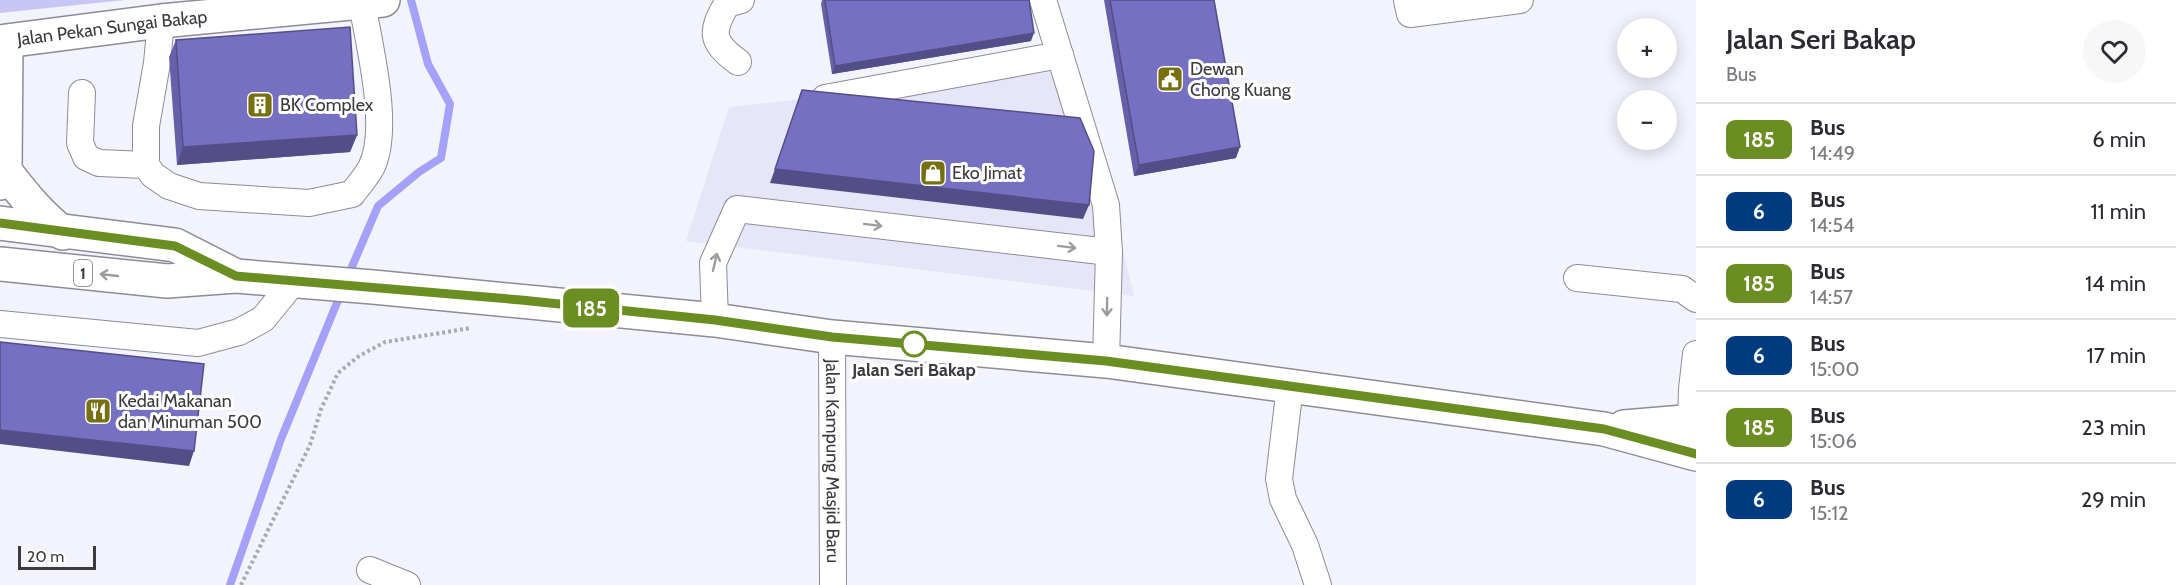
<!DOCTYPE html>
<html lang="en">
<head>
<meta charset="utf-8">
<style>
	:root { --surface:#fff; --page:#f7f7f7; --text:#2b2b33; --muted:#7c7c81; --line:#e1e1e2 }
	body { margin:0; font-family:Cabin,sans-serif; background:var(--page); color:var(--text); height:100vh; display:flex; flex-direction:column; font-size:22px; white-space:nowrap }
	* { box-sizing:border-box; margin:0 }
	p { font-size:20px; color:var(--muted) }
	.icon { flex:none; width:33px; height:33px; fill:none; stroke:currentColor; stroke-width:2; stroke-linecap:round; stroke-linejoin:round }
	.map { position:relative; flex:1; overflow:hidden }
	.panel { display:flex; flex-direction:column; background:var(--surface); width:480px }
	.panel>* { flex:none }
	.badge { padding:0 12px; border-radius:9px; font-size:21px; line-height:39px }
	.tools { position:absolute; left:1617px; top:18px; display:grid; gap:12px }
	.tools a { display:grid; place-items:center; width:60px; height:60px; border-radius:50%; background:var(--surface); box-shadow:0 3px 15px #0003; font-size:30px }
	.scale { position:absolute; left:18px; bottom:15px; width:78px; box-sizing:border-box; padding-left:6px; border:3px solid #3a3a3f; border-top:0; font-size:16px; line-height:21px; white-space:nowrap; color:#3a3a3f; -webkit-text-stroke:4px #fff; paint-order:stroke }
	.map>.badge { position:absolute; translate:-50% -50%; box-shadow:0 0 0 3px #fff }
	.round { display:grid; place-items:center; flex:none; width:63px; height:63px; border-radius:32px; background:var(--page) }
	.headline { display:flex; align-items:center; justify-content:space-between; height:102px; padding:0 30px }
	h1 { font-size:28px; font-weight:600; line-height:45px }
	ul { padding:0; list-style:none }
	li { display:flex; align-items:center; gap:18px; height:72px; padding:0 30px; border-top:2px solid var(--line) }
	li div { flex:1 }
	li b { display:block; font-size:22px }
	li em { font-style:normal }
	li .badge { min-width:66px; font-weight:700; text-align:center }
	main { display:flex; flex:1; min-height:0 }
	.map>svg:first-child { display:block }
</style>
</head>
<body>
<main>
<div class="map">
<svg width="1696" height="585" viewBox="0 0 1696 585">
	<rect width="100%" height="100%" fill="#f3f3fe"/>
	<path fill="#e6e6f8" d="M1078,69L1134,296L686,241L729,107Z"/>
	<path fill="#c7c6f6" d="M0,0H125L0,13Z"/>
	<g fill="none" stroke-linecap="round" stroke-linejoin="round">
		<g stroke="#a6a1f8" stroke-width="8">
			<path d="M348,276L378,206L419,172L441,158L450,104L428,64L411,0"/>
			<path d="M230,585L281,439L341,293"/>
		</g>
		<defs>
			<g id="minor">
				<path d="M1043,0L1106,205L1109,252L1106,361"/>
				<path d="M1407,0L1410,14L1520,0"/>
				<path d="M161,21L157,63L146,126V165L153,175L169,186L199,196L309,203L352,194C358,186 366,177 371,168C391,129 369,45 362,3"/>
				<path d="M738,62C711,42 710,32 727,4L741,0"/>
				<path d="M82,93L80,143L86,157L99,163L146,165"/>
				<path d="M825,98L1060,55"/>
				<path d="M1577,278L1682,289L1696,299"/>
				<path d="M715,320L713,263L737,209L1109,252"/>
				<path d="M0,324L198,343L239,332L263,319L294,281"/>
				<path id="s1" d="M832,337L833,585"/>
				<path d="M1290,386L1279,479L1283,499L1305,545L1318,585"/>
				<path d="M1691,421L1692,389L1696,354"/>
				<path d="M370,570L407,585"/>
			</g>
			<g id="major">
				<path d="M5,171C23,194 39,215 63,233"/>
				<path id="s2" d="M0,183L5,171L6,41L161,21L383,0"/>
			</g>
			<g id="highway">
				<path d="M0,223L175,245L234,275"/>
				<path d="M0,264L167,281L236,276L373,287L715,320L832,337L1106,361L1604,429L1696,454"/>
				<path d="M1624,427L1696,421"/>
			</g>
		</defs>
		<use href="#minor" stroke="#8c8c96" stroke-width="28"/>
		<use href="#major" stroke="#8c8c96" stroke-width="36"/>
		<use href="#highway" stroke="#8c8c96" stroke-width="36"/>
		<path stroke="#a9a9b1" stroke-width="4" stroke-dasharray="3 3" stroke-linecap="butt" d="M241,585L310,445L321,409L338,373L359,356L385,342L471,328"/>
		<use href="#minor" stroke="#fff" stroke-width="26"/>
		<use href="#major" stroke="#fff" stroke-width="33"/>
		<use href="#highway" stroke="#fff" stroke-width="33"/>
	</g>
	<g fill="#6560a7">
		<path d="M822,0H1029L1031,41L832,74L821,4Z"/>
		<path d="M1104,0H1214L1236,158L1134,176Z"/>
		<path d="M176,40L357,135L350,152L177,165L169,57Z"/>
	</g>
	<g fill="#534e88">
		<path d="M1034,33L1031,41L832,74L835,66Z"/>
		<path d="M357,135L350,152L177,165L183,147Z"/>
		<path d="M1240,147L1236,158L1134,176L1139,165Z"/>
		<path d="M775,169L1089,205L1083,219L770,183Z"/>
		<path d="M0,430L194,451L189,466L0,444Z"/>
	</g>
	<g fill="#7670c2" stroke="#534e88" stroke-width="1.5">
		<path d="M825,0H1029L1034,33L835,66Z"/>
		<path d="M1110,0H1214L1240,147L1139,165Z"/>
		<path d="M350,27L357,135L183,147L176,40Z"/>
		<path d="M802,90L1080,118L1094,151L1089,205L775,169Z"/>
		<path d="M0,342L204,364L194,451L0,430Z"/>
	</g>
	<defs><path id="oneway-shaft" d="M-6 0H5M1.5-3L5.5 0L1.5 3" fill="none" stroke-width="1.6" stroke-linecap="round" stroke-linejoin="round" transform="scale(1.5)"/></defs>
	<g stroke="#9c9c9f">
		<use href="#oneway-shaft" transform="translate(873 225) rotate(7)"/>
		<use href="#oneway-shaft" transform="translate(1067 247) rotate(7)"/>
		<use href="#oneway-shaft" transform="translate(715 262) rotate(-77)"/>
		<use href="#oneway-shaft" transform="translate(109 275) rotate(-174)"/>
		<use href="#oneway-shaft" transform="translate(1107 307) rotate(91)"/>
	</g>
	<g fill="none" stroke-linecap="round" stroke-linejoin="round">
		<defs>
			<path id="line" d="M0,223L175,246L236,276L521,300L715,320L832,337L1106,361L1604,429L1696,454"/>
		</defs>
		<use href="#line" stroke="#fff" stroke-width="14"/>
		<use href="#line" stroke="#6b8e23" stroke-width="9"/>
	</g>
	<defs>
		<symbol id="civic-square" viewBox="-11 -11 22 22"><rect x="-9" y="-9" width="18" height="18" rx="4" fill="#767011" stroke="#fff"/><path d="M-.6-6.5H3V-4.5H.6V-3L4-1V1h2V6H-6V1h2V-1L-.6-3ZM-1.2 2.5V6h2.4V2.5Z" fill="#fff"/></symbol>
		<symbol id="building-square" viewBox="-11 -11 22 22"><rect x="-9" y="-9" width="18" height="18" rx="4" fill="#767011" stroke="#fff"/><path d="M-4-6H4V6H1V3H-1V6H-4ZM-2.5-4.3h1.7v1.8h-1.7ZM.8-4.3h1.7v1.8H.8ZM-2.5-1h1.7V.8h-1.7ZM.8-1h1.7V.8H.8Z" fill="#fff"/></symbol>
		<symbol id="shop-square" viewBox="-11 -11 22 22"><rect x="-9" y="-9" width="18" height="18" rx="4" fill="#767011" stroke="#fff"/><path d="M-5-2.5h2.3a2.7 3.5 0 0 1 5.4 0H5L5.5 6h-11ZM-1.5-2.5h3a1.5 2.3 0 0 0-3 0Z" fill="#fff"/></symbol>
		<symbol id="restaurant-square" viewBox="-11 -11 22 22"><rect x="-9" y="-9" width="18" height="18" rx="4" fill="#767011" stroke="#fff"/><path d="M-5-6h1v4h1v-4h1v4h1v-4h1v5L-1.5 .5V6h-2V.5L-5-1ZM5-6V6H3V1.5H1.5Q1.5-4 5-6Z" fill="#fff"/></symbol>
	</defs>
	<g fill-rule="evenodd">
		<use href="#civic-square" x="1155" y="64" width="30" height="30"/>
		<use href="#building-square" x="245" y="90" width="30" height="30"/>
		<use href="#shop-square" x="918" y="158" width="30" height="30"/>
		<use href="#restaurant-square" x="83" y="396" width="30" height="30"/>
	</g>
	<circle fill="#fff" stroke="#6b8e23" stroke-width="3" cx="914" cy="344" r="12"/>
	<g text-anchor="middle" stroke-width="6" stroke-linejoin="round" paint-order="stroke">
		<rect fill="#fff" stroke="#757579" stroke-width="1.5" x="74" y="260" width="18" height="26" rx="4.5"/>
		<g font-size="16" font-weight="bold" fill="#3a3a3f">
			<text x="83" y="279">1</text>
		</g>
		<g font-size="18" fill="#3a3a3f" stroke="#fff">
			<text dy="6" stroke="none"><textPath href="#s2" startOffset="250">Jalan Pekan Sungai Bakap</textPath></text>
			<text dy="6" stroke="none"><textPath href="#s1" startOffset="124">Jalan Kampung Masjid Baru</textPath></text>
		</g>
		<g font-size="18" fill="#3a3a3f" stroke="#fff" text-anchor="start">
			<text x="1190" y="75">Dewan<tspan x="1190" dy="21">Chong Kuang</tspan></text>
			<text x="280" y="111">BK Complex</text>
			<text x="952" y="179">Eko Jimat</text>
			<text x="118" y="407">Kedai Makanan<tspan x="118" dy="21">dan Minuman 500</tspan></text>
		</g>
		<g font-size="18" font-weight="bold" fill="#3a3a3f" stroke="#fff">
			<text x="914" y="376">Jalan Seri Bakap</text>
		</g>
	</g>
</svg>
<div class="tools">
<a>+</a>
<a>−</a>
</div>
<div class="scale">20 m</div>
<b class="badge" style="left:591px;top:308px;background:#6b8e23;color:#fff">185</b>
</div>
<section class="panel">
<div class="headline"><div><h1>Jalan Seri Bakap</h1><p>Bus</p></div><a class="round"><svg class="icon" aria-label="heart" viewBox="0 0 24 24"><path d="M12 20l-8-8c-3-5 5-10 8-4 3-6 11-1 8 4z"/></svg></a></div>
<ul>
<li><span class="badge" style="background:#6b8e23;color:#fff">185</span><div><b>Bus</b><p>14:49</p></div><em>6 min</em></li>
<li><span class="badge" style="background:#003b80;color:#fff">6</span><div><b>Bus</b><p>14:54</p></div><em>11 min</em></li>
<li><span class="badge" style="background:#6b8e23;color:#fff">185</span><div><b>Bus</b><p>14:57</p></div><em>14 min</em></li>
<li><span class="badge" style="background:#003b80;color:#fff">6</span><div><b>Bus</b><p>15:00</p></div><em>17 min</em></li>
<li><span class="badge" style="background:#6b8e23;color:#fff">185</span><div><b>Bus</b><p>15:06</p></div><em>23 min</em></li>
<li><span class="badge" style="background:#003b80;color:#fff">6</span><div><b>Bus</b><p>15:12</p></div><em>29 min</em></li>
</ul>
</section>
</main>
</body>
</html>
